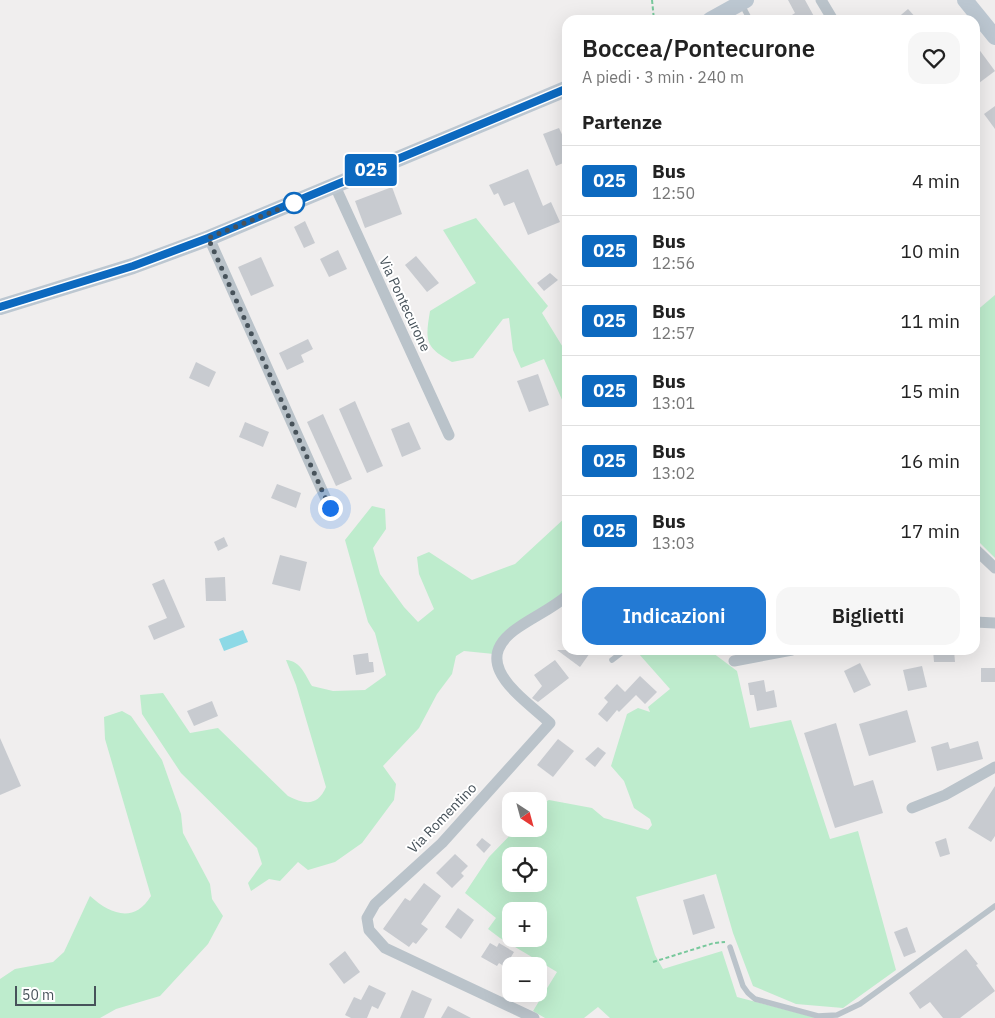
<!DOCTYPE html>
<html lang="it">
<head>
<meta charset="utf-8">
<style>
	:root { --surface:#fff; --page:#f6f6f6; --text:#222; --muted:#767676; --line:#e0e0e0; --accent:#237ad4 }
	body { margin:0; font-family:"IBM Plex Sans",sans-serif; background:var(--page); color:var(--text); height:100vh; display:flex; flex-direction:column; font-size:19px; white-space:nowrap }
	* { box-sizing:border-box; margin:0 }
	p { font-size:16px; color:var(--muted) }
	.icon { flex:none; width:28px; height:28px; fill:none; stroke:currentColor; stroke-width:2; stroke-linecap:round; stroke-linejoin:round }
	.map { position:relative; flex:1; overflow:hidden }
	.side { position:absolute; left:562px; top:15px; width:418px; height:640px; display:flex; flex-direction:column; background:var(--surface); border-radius:15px; box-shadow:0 5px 20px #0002 }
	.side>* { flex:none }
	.badge { padding:0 10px; border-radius:4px; font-size:18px; line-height:32px }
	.needle { width:32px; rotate:144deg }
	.fabs { position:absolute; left:502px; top:792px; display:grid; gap:10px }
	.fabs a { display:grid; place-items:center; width:45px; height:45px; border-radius:10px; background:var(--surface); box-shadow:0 5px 20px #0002; font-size:25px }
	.scale { position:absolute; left:15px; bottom:12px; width:81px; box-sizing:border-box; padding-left:5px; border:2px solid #47525a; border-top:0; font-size:14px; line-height:18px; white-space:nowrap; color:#47525a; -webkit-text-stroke:4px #fff; paint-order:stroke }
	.you { position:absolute; width:25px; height:25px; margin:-12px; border:4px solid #fff; border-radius:50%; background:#1a73e8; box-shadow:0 0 0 8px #1a73e833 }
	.map>.badge { position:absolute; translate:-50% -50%; box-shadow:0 0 0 2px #fff }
	h2 { padding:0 20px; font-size:19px; line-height:45px }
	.round { display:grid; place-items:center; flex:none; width:52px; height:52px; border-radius:15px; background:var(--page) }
	.overview { display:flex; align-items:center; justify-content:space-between; height:85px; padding:0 20px }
	h1 { font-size:24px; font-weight:600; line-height:38px }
	.action { display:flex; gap:10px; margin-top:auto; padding:10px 20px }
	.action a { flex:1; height:58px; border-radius:15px; background:var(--accent); color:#fff; font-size:20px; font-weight:600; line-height:58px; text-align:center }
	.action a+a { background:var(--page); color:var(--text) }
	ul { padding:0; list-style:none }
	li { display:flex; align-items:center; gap:15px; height:70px; padding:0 20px; border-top:1px solid var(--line) }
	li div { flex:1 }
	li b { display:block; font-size:19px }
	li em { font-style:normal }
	li .badge { min-width:55px; font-weight:700; text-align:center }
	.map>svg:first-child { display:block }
</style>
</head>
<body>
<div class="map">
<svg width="995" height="1018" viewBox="0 0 995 1018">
	<rect width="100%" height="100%" fill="#f0eeee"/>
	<g fill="#beeccd" fill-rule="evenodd">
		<path d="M476,218L548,306L542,313L567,354V411L544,359L521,368L513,350L509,318L503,319L473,358L452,362C425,347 425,341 430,311L476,283L443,230Z"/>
		<path d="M995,295V558L975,538V312Z"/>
		<path d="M372,506L385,509L386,529L373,548L380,574L404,607L418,622L434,609L419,574L417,557L429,552L472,580L515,564L567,516V590L494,654L464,651L456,656L452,674L437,694L419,728L383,766L396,784L394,800L362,843L335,862L308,870L298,862L280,881L269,879L251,891L248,883L262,864L257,848L181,773L142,714L140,695L163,693L190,733L218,728L288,796C305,805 318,806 326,787L296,685L286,660C301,661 305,675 312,686L333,691L365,690L386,675L375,633L368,622L345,540Z"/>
		<path d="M642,650H709L737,671L750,728L791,720L830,839L858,831L896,970L843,1008L796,1004L753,986L733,933L716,874L636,897L655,955L663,969L722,951L737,997L817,1018H610L598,1007L584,1018H545L533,1011L557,972L500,938L488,929L496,918L465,893L489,857L516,829H539V805L549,800L592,808L604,818L648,830L652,825L650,819L634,808L624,781L611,766L627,714L638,708L650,712L648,707L670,689L639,654ZM511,856H539V884H511ZM511,911H539V939H511Z"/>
		<path d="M122,711L131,716L162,760L181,814L183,833L210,884L212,899L223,916L208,944L160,996L116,1009L100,1018H0V979L15,969L53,962L64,952L90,896C110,914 134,924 151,896L105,739L104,717Z"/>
	</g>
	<path fill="#8dd9e6" d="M243,630L248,642L224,651L219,639Z"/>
	<g fill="#c8cbd0">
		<path d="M788,0H805L816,20H784L795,13Z"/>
		<path d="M908,9L918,20H895Z"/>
		<path d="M975,44L995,71L975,86Z"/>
		<path d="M995,106V129L984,114Z"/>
		<path d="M559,128L568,147V161L556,166L543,134Z"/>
		<path d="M528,169L543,206L551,202L560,222L528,235L514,202L504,206L498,193L494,195L489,185Z"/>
		<path d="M392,187L402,214L365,228L355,201Z"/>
		<path d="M305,221L315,243L304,248L294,227Z"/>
		<path d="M338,250L347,269L329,277L320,259Z"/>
		<path d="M416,256L439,283L427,292L405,265Z"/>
		<path d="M261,257L274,286L251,296L238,267Z"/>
		<path d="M550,273L558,280L544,291L537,283Z"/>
		<path d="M308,339L313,349L301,355L304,362L287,370L279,353Z"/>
		<path d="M196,362L216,372L209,387L189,378Z"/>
		<path d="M538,374L549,405L529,412L517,381Z"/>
		<path d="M355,401L383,466L367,473L339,409Z"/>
		<path d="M323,414L352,479L336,486L307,422Z"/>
		<path d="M245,422L269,432L263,447L239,437Z"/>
		<path d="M409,422L421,449L402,457L391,429Z"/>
		<path d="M277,484L301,493L296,508L271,498Z"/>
		<path d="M224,537L228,546L218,551L214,542Z"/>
		<path d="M280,555L307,562L300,591L272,584Z"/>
		<path d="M225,577L226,601H206L205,578Z"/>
		<path d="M164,579L185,627L154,640L148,626L167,618L152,584Z"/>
		<path d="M557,650H592L580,667Z"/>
		<path d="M933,650H954L955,662H934Z"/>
		<path d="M368,653L369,662H373L374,672L356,675L353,655Z"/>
		<path d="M555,660L569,678L538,702L532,698L542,686L534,675Z"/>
		<path d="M860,663L871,685L854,693L844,671Z"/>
		<path d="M922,666L927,687L908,691L903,670Z"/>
		<rect x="981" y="668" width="14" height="14"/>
		<path d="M640,676L657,692L645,704L636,695L619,712L617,710L607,722L598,714L608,702L604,698L617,684L625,692Z"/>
		<path d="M764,680L766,692L774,690L777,707L757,711L754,695H750L748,683Z"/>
		<path d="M212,701L218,716L194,726L187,711Z"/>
		<path d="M907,710L916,742L869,756L859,724Z"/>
		<path d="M836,723L854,786L873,780L883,813L835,828L804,733Z"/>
		<path d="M0,738L21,786L0,795Z"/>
		<path d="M558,739L574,751L553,777L537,765Z"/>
		<path d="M978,741L983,759L937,771L931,747L948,742L950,749Z"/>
		<path d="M598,747L606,753L595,767L585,759Z"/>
		<path d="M995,786V836L991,842L968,828Z"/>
		<path d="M482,838L491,845L484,853L476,845Z"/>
		<path d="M946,838L950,854L940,857L935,842Z"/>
		<path d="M455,854L468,866L461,873L464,876L452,888L436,873Z"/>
		<path d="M424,883L441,896L421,924L428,929L416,944L413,942L409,947L383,929L405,898L410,901Z"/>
		<path d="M704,894L715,928L693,935L683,900Z"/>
		<path d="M458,908L474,920L461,939L445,927Z"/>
		<path d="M907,927L916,952L904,957L894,932Z"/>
		<path d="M490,943L497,947L499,943L514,952L505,967L499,963L497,966L481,957Z"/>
		<path d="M966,949L978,964L976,965L995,991L960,1018H943L930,1002L920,1009L909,993Z"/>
		<path d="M345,951L360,972L344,984L329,964Z"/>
		<path d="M369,985L386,993L378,1009L372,1006L367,1018H351L345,1015L354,997L361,1000Z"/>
		<path d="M412,990L432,999L424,1018H400Z"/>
		<path d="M448,1006L471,1018H441Z"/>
	</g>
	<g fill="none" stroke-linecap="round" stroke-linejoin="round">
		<g stroke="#78c89c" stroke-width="2" stroke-dasharray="4 2.5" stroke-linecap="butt">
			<path d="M652,0L654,20"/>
			<path d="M653,962L714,943L725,942"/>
		</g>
		<g stroke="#bac3ca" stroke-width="5.5">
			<path d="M742,5L750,20"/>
			<path d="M612,660L625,650"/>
			<path d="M730,947L743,986L748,993L755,999L818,1016L837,1015L860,1004L995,906"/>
		</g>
		<g stroke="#bac3ca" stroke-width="11">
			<path d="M821,0L833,20"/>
			<path d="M335,186L449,435"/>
			<path d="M209,238L330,508"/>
			<path d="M975,549L995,568"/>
			<path d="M975,622L995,623"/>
			<path d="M734,661L792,650"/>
			<path d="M912,808L945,795L995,767"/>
			<path d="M534,1018L385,948L369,930L367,918L375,904L442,843L550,723C521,696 466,662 519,627C535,616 553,608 568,595"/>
		</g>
		<g stroke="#bcc7d1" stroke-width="16">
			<path d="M965,0L995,37"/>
			<path d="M710,20L746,0"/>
			<path d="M0,307L133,266L209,238L568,88"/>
		</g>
	</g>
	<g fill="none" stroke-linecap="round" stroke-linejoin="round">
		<defs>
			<path id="line" d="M0,307L133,266L208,238L568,88"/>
		</defs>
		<use href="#line" stroke="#fff" stroke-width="11"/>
		<use href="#line" stroke="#0c69bf" stroke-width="8"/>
		<path stroke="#47525a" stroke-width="5" stroke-dasharray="0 9" d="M294,203L208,238L330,508"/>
	</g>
	<circle fill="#fff" stroke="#0c69bf" stroke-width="2.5" cx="294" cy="203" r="10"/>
	<g text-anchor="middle" stroke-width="4" stroke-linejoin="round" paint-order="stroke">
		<g font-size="14" fill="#47525a" stroke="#fff">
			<text transform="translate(405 304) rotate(65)" y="5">Via Pontecurone</text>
			<text transform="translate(442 818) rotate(-46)" y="5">Via Romentino</text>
		</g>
	</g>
</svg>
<div class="fabs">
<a><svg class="needle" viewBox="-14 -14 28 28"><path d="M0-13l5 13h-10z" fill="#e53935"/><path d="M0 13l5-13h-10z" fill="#767676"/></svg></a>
<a><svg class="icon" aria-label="locate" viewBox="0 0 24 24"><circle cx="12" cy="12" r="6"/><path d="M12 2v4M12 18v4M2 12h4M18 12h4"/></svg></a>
<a>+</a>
<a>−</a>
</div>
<div class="scale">50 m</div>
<div class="you" style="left:330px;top:508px"></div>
<b class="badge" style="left:371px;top:170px;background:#0c69bf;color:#fff">025</b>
<section class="side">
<div class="overview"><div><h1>Boccea/Pontecurone</h1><p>A piedi · 3 min · 240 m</p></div><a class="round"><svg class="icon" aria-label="heart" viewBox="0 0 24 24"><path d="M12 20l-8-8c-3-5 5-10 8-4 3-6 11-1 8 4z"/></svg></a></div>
<h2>Partenze</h2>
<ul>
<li><span class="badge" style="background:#0c69bf;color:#fff">025</span><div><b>Bus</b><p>12:50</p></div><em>4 min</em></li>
<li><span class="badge" style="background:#0c69bf;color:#fff">025</span><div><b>Bus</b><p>12:56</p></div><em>10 min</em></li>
<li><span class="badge" style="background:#0c69bf;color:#fff">025</span><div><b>Bus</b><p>12:57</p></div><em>11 min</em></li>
<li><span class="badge" style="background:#0c69bf;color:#fff">025</span><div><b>Bus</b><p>13:01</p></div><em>15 min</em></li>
<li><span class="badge" style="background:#0c69bf;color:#fff">025</span><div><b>Bus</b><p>13:02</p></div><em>16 min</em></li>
<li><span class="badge" style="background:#0c69bf;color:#fff">025</span><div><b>Bus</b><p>13:03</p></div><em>17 min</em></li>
</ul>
<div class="action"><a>Indicazioni</a><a>Biglietti</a></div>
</section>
</div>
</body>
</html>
